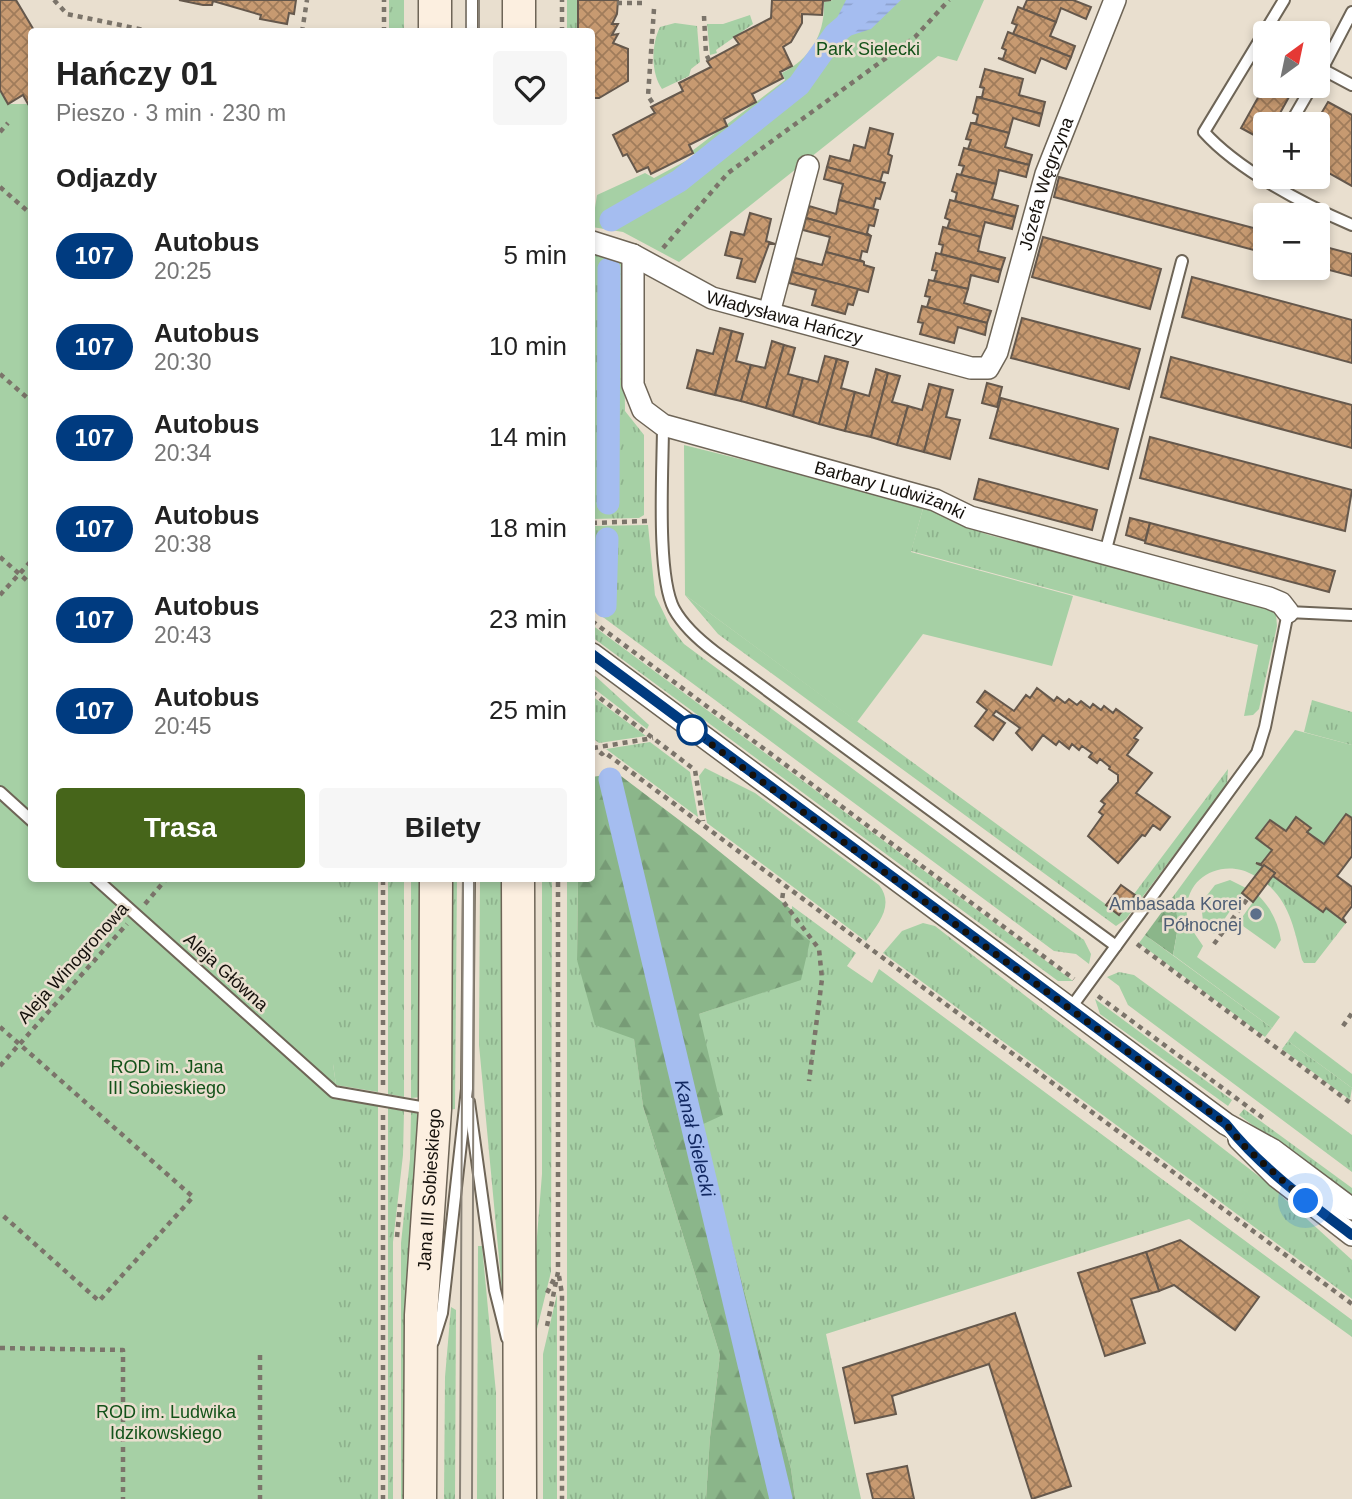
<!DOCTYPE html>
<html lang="pl">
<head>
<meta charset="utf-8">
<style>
	:root { --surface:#fff; --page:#f6f6f6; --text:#222; --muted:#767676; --accent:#46651a }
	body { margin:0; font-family:Arial,sans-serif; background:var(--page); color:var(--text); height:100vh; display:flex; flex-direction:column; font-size:26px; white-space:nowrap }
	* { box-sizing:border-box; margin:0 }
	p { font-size:23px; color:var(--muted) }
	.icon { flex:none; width:38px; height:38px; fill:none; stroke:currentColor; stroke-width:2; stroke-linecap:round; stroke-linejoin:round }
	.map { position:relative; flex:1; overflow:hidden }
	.side { position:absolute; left:28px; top:28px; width:567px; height:854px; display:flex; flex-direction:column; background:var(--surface); border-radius:7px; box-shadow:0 4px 10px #0003 }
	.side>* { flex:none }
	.badge { padding:0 14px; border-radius:23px; font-size:24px; line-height:46px }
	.needle { width:46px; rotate:33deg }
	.tools { position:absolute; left:1253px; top:21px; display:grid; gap:14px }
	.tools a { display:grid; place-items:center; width:77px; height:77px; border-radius:7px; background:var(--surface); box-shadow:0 4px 10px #0003; font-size:35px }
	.you { position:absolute; width:35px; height:35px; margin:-18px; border:5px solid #fff; border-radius:50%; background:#1a73e8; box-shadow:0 0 0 10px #1a73e833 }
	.map>.badge { position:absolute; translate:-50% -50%; box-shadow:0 0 0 4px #fff }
	h2 { padding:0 28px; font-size:26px; line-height:63px }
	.round { display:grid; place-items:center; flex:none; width:74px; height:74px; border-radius:7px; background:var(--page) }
	.head { display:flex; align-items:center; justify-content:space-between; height:119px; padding:0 28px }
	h1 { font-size:33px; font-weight:600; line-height:52px }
	.cta { display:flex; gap:14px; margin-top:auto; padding:14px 28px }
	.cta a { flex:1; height:80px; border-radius:7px; background:var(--accent); color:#fff; font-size:28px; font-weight:600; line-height:80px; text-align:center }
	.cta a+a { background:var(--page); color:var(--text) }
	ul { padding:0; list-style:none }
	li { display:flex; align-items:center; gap:21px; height:91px; padding:0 28px }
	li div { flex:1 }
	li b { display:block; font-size:26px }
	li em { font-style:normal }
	li .badge { min-width:77px; font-weight:700; text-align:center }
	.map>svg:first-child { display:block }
</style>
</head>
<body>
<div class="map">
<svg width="1352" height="1499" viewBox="0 0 1352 1499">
	<defs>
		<pattern id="grass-tufts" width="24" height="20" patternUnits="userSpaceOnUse" patternTransform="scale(1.75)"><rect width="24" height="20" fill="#a6d0a5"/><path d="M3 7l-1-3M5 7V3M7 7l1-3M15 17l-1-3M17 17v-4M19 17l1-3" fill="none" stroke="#8eb28d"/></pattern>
		<pattern id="forest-firs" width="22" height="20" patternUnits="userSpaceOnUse" patternTransform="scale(1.75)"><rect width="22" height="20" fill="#8bb68a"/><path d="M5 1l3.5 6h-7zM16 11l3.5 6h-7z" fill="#779b76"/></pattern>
		<pattern id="water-rules" width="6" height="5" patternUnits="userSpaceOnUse" patternTransform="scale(1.75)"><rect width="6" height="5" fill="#a5bdf0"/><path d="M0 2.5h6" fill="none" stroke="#8da1cd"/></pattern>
		<pattern id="building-cross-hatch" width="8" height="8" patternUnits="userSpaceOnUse" patternTransform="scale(1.75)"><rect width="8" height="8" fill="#c79a71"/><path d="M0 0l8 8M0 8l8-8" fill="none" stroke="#a07c5b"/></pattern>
	</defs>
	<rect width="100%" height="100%" fill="#e9dfcf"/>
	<g fill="url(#grass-tufts)">
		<rect x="389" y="0" width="15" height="31"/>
		<rect x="567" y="0" width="11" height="31"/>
		<path d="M750,15L753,24L716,50L717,53L710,55L707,24H723Z"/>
		<path d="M675,23L697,26L700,62L691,69L689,76L662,89C651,73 651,45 660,27Z"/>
		<path d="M592,251L623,263L625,411L644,435V515L639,518L592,519Z"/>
		<path d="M924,505L956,523L989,535L1261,604L1276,614L1277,626L1259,709L1253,715L1244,716L1258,645L911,551Z"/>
		<path d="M648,525L655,595L670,626L684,644L1084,940L1091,954L1089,964L1076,954L1054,951L592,609V526Z"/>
		<path d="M685,595L1119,914L1228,769L1227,784L1126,919L1116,926L718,634Z"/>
		<path d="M592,625L1073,981H1058L592,637Z"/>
		<path d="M592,673L649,725L647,729L592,687Z"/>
		<path d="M592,696L646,736L599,743L592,738Z"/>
		<path d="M1312,700L1352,712V745L1304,732Z"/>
		<path d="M650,742L690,772L698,817L606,749Z"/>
		<path d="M705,768L755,793L879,885C895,905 878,924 866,941L707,823L699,776Z"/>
		<path d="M1273,876L1322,912L1326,908L1346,923L1315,963H1304L1302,960C1295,932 1290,903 1267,884Z"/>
		<path d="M457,878L455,1109L448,1110L449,879Z"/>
		<path d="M552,878L551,1272L537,1329L536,1499H533L534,1274L542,1174V879Z"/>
		<path d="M578,878L577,960L634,1038L643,1106L720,1355L710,1437L706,1499H567V879Z"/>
		<path d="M333,879H378V1092L336,1085L333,1064Z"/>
		<path d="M388,879H404V1097L388,1094Z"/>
		<path d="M411,879H423L421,1097L411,1098Z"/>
		<path d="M480,879H505L506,1289L502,1290L479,1045Z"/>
		<path d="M792,906L856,953L847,966L872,983L879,969L1352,1320V1337L1189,1219L826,1334L861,1499H795L791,1469L701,1125L699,1014L801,979L791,926Z"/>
		<path d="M923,923L935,926L1265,1181L1352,1260V1299L883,953L902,931Z"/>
		<path d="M1145,935L1272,1028L1265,1037L1139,943Z"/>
		<path d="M1119,972L1134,975L1352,1135V1172L1128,1005L1119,986L1107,977Z"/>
		<path d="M1095,999L1232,1100L1228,1106L1100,1014Z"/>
		<path d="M1288,1041L1352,1088L1350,1100L1282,1049Z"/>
		<path d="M333,1099L378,1106V1499H333Z"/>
		<path d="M388,1108L404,1111L403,1155L393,1242V1499H388Z"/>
		<path d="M1244,1109L1352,1188V1199L1239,1115Z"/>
		<path d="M411,1112L419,1114L407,1499H401V1243L410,1159Z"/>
		<path d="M478,1246H482L496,1393V1499H477Z"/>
		<path d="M557,1294V1499H543V1354Z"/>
		<path d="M451,1307L456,1310L455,1499H444L445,1377Z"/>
	</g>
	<g fill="url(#forest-firs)">
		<path d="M617,773L699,835L792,910L791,926L810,941L801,980L699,1014L723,1115L701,1125L791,1469L795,1499H706L710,1437L720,1355L643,1106L634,1039L595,1025L577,960L578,879L592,878V777Z"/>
		<path d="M1175,894L1178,927L1173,955L1145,935Z"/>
	</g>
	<g fill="#a6d0a5">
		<path d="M833,0H984L957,61L938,56L679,262L623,232L592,227L597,195L645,173L654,178L695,156L692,151L785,80L782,73C811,58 825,34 824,2Z"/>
		<path d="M0,90L8,104H32V878L333,879V1064L336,1085L333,1099V1499H0Z"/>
		<path d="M684,445L924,505L911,552L1073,596L1052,666L923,634L857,722L685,595Z"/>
		<path d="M1295,730L1352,745V818L1346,814L1324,844L1307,832L1310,828L1297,817L1286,831L1269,820L1256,838L1272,850L1261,864L1257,863L1262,868L1255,876C1224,857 1183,876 1187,916C1189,927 1197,937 1203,946L1197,957L1280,1017L1272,1028L1173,955L1178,927L1175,894Z"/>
		<path d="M1230,880L1246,888L1214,934L1203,921L1201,903L1215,885Z"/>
		<path d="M1258,895C1271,908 1278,922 1281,940L1275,949L1243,926V916Z"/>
		<path d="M1295,1031L1352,1074V1088L1288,1041Z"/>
	</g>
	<path fill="url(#water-rules)" d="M846,0H901L871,29L840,39L831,30Z"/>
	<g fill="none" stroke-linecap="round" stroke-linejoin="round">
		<g stroke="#a5bdf0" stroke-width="23">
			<path d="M611,220L679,181L799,85L835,34L875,0"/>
			<path d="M608,503L609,269"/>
			<path d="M605,606L607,539"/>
			<path id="s1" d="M610,779L781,1499"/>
		</g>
	</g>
	<g fill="url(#building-cross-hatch)" stroke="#65584c" stroke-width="2">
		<path d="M0,0H16L35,32H32V101L28,104L23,95L8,104L0,90Z"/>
		<path d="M179,0H296L294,14L289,13L287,24L260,19L261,15L213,1L212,5H203Z"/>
		<path d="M578,0H618L617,14L612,24H618L612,35L618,34L613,43L628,49V81L599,98H592V32H578Z"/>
		<path d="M772,0H831L823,1L822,15L802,14V23L791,42L783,47L792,66L780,72L783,78L752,94L756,102L724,119L727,126L689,145L693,153L651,174L648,167L637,172L627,154L623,156L613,135L655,113L651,107L683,91L679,83L711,67L707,61L739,44L734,37L771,18Z"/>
		<path d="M1027,0H1073L1091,7L1086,19L1061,8L1056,22L1023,9Z"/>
		<path d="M1018,7L1056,22L1050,36L1075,46L1071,57L1013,34L1017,25L1012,23Z"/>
		<path d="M1008,32L1071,57L1066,69L1041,58L1035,73L998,58L1003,59L1006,50L1002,48Z"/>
		<path d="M985,69L1023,79L1019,95L1045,102L1042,114L977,97H982L984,88L980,87Z"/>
		<path d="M1265,85L1289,97L1274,124H1265V141L1241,128Z"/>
		<path d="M977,97L1042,114L1039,126L1013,118L1009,133L971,123H976L978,115L973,113Z"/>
		<path d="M1328,102L1352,115V186L1318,167V124H1315Z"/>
		<path d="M971,123L1009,133L1005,147L1032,155L1029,165L968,149L971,140L966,139Z"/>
		<path d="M870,128L893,134L888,154L892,156L888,173L883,172L880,182L827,167L830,156L850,161L854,145L865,148Z"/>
		<path d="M964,148L1029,165L1026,177L999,170L996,184L961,175L964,166L959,165Z"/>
		<path d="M827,167L885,183L880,199L876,198L873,209L839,200L843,184L824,179Z"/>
		<path d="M957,174L996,184L992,199L1018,206L1015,217L955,201L957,193L952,191Z"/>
		<path d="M1059,177L1265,231V253L1054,197Z"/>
		<path d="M839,200L878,210L874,226L869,225L867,233L871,236L806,218L809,206L836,214Z"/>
		<path d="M950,200L1015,217L1012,229L985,222L981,237L947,229L950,220L945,218Z"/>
		<path d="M750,213L771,219L766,241L775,244H769L755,282L737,278L742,259L725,255L731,232L744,235Z"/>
		<path d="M806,218L871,236L867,252L862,251L860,260L864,262L826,252L830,237L803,230Z"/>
		<path d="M943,227L981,237L978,251L1005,258L1001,270L941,254L943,245L939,244Z"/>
		<path d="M1043,237L1161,269L1150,309L1032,277Z"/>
		<path d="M1318,245L1352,254V276L1318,267Z"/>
		<path d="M826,252L864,262V265L874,268L868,292L792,272L795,258L822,265Z"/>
		<path d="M936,253L1001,270L998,282L971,275L968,289L934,281L937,271L932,270Z"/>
		<path d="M792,272L858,289L853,305L848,304L845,314L812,305L816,290L789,283Z"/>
		<path d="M1192,277L1352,320V363L1182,317Z"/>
		<path d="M929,280L968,289L964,303L991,311L987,323L927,307L930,297L925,296Z"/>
		<path d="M922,306L987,323L985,335L958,327L954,343L920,334L923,323L918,322Z"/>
		<path d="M1022,318L1140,349L1129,389L1011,358Z"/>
		<path d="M720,328L732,331L715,395L687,388L697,350L713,354Z"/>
		<path d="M732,331L743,334L736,361L751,365L741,401L715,395Z"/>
		<path d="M772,341L784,345L766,408L741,401L751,365L765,368Z"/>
		<path d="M784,345L795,348L788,374L803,378L793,416L766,408Z"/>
		<path d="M825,356L837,359L819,424L793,416L803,378L818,382Z"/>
		<path d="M1171,357L1352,405V448L1161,397Z"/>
		<path d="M837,359L848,362L841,388L855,392L845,431L819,424Z"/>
		<path d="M876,369L888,373L871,437L845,431L855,392L869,396Z"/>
		<path d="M888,373L900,376L892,402L908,406L897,445L871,437Z"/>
		<path d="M987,383L1002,387L997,407L982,403Z"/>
		<path d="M929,384L941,387L924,452L897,445L908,406L922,410Z"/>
		<path d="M941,387L953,390L946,417L960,420L950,459L924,452Z"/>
		<path d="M1001,398L1118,429L1108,469L990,438Z"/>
		<path d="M1150,437L1352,490L1345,531L1140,478Z"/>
		<path d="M979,479L1097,510L1092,530L974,499Z"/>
		<path d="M1130,518L1150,523L1145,541L1126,535Z"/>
		<path d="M1150,523L1335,571L1329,592L1145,543Z"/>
		<path d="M1037,688L1054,701L1057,697L1065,703L1069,699L1077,705L1081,701L1090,708L1093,704L1101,710L1104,706L1113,713L1116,709L1142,728L1134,738L1138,740L1127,755L1152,773L1136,793L1170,817L1160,830L1153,825L1145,836L1142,835L1118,863L1088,836L1103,815L1099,812L1105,804L1101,801L1118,782V775L1109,769L1110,767L1100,759L1097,763L1089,757L1092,753L1082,746L1079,750L1072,744L1069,749L1059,741L1056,745L1043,735L1032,750L1016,733L1020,728L996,711L993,715L1005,723L993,740L975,726L987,710L977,702L985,691L1014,711L1026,695L1030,698Z"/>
		<path d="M1346,814L1352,818V856L1337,876L1352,887V906L1343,918L1346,923L1326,908L1323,912L1273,876L1275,873L1269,869L1256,863L1261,864L1272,850L1256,838L1270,820L1286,831L1296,817L1311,828L1307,832L1324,844Z"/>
		<path d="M1264,865L1275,873L1253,902L1242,893Z"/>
		<path d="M1121,885L1135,895L1119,915L1106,905Z"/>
		<path d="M1180,1240L1259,1297L1235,1330L1174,1285L1159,1291L1146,1252Z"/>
		<path d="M1146,1252L1159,1291L1131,1299L1145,1343L1105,1356L1078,1273Z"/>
		<path d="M1015,1313L1071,1486L1032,1499L989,1364L892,1396L896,1414L855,1423L843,1368Z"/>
		<path d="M907,1466L914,1499H873L867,1474Z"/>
	</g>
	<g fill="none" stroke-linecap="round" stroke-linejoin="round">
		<defs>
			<g id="lane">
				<path d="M1284,0L1204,132C1238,170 1305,205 1352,225"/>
				<path d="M472,32V0"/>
				<path d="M1322,69L1352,85"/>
				<path d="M1318,77L1352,12"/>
				<path d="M1290,124L1312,86"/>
				<path d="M663,425C663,468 656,574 674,609C684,627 699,640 715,652L1116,946"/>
				<path d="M1105,553L1182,261"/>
				<path d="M0,792L32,821"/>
				<path d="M95,878L334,1092L432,1109"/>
				<path d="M1070,1009L1257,753L1265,727L1288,612L1352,615"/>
				<path d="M469,1102L495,1290L507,1338"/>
				<path d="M433,1342L442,1313L467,1089L469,878"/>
			</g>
			<g id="street">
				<path id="s2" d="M592,242L633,255L712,298L971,368H988L997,352L1046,174L1115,0"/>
				<path id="s3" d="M633,255V385L643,410L663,425L935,500L970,517L1269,598L1281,603L1288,612"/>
				<path d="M769,313L808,166"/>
				<path d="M592,654L1226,1124L1273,1150L1352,1209"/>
				<path d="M1239,1139L1277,1177L1352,1235"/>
			</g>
			<g id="secondary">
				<path d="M519,0V32"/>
				<path d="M435,32V0"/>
				<path d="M518,878L520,1499"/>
				<path id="s4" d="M420,1499L421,1315L435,1109L436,878"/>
			</g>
		</defs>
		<use href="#lane" stroke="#6e6557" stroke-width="14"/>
		<use href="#street" stroke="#6e6557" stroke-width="24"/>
		<use href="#secondary" stroke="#6e6557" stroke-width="35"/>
		<g stroke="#7b746a" stroke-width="4.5" stroke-dasharray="5 5" stroke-linecap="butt">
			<path d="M54,0L67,14L154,32"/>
			<path d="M617,3H646"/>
			<path d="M654,9L648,96L654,105"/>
			<path d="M704,16L706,54L709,60"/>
			<path d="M302,32L307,0"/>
			<path d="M384,32V0"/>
			<path d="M562,32V0"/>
			<path d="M0,132L8,123"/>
			<path d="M0,187L32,215"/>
			<path d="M663,248L728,173L915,37L949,0"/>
			<path d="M0,374L32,402"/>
			<path d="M592,523L647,521"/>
			<path d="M0,557L32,585"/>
			<path d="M0,595L32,560"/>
			<path d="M592,621L1074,979"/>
			<path d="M592,692L695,770L703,821"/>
			<path d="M592,746L602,754L604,752L1352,1304"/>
			<path d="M593,748L653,738"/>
			<path d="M783,893L782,900L819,949L822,979L809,1081"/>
			<path d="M145,904L167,878"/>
			<path d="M1137,944L1352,1104"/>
			<path d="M1214,944L1248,898"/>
			<path d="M1098,996L1263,1118"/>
			<path d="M1343,1026L1352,1013"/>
			<path d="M0,1027L193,1197L99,1301L0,1213"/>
			<path d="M0,1066L127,924"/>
			<path d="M383,1085V878"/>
			<path d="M383,1115V1499"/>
			<path d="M397,1237L400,1204"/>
			<path d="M559,1276L562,1294V1499"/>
			<path d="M547,1293L556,1275"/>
			<path d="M547,1326L558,1272V878"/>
			<path d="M0,1348L123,1350V1499"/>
			<path d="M260,1355V1499"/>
		</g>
		<use href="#lane" stroke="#fff" stroke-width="10"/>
		<use href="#street" stroke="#fff" stroke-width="21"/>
		<use href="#secondary" stroke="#fcefe0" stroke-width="32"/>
		<g stroke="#898277" stroke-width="2">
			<path d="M466,32V0"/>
			<path d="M479,32V0"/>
			<path d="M460,1499L463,878"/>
			<path d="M472,1499L474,878"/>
		</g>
	</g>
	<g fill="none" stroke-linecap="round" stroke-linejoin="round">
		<defs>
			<path id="line" d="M592,654L1226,1124C1261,1168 1307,1201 1352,1235"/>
		</defs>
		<use href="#line" stroke="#fff" stroke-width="16"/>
		<use href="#line" stroke="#003b80" stroke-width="10"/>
		<path stroke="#15110c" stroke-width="7" stroke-dasharray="0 12.6" d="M692,730L1226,1124L1246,1148L1306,1201"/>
	</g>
	<circle fill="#fff" stroke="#003b80" stroke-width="3.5" cx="692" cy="730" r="14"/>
	<circle fill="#5c6f8a" stroke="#e9dfcf" stroke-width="2.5" cx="1256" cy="914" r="7"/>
	<g text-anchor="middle" stroke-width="5" stroke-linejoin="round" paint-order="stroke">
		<g font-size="18" fill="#135219" stroke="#e9dfcf">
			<text x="868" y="55">Park Sielecki</text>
			<text x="167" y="1073">ROD im. Jana<tspan x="167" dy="21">III Sobieskiego</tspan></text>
			<text x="166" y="1418">ROD im. Ludwika<tspan x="166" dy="21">Idzikowskiego</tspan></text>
		</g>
		<g font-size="18" fill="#15110c" stroke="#e9dfcf">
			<text dy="6" stroke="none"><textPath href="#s2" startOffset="612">Józefa Węgrzyna</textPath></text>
			<text dy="6" stroke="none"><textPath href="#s2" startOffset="208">Władysława Hańczy</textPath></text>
			<text dy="6" stroke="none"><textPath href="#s3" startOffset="418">Barbary Ludwiżanki</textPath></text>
			<text transform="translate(73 963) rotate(-48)" y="6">Aleja Winogronowa</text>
			<text transform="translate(226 972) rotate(42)" y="6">Aleja Główna</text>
			<text dy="6" stroke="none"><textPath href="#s4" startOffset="310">Jana III Sobieskiego</textPath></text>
		</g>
		<g font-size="18" fill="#4e5e75" stroke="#e9dfcf" text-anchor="end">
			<text x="1242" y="910">Ambasada Korei<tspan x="1242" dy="21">Północnej</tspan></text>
		</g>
		<g font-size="19" font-style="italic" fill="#122862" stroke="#e9dfcf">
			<text dy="7" stroke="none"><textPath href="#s1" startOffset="369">Kanał Sielecki</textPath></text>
		</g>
	</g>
</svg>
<div class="tools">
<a><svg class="needle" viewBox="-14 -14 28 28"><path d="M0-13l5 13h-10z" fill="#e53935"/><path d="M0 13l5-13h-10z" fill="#767676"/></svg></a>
<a>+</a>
<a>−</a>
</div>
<div class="you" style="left:1306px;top:1201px"></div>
<section class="side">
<div class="head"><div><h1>Hańczy 01</h1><p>Pieszo · 3 min · 230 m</p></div><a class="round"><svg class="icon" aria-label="heart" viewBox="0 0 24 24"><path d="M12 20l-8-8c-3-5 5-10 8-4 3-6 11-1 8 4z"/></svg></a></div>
<h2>Odjazdy</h2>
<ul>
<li><span class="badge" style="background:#003b80;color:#fff">107</span><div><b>Autobus</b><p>20:25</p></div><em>5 min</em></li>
<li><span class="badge" style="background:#003b80;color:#fff">107</span><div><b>Autobus</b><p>20:30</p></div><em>10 min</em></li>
<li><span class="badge" style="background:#003b80;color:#fff">107</span><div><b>Autobus</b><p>20:34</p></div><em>14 min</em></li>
<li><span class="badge" style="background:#003b80;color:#fff">107</span><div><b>Autobus</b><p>20:38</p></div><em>18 min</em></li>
<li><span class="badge" style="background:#003b80;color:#fff">107</span><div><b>Autobus</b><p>20:43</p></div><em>23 min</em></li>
<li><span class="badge" style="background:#003b80;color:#fff">107</span><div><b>Autobus</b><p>20:45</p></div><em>25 min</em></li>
</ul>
<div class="cta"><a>Trasa</a><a>Bilety</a></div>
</section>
</div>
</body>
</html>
